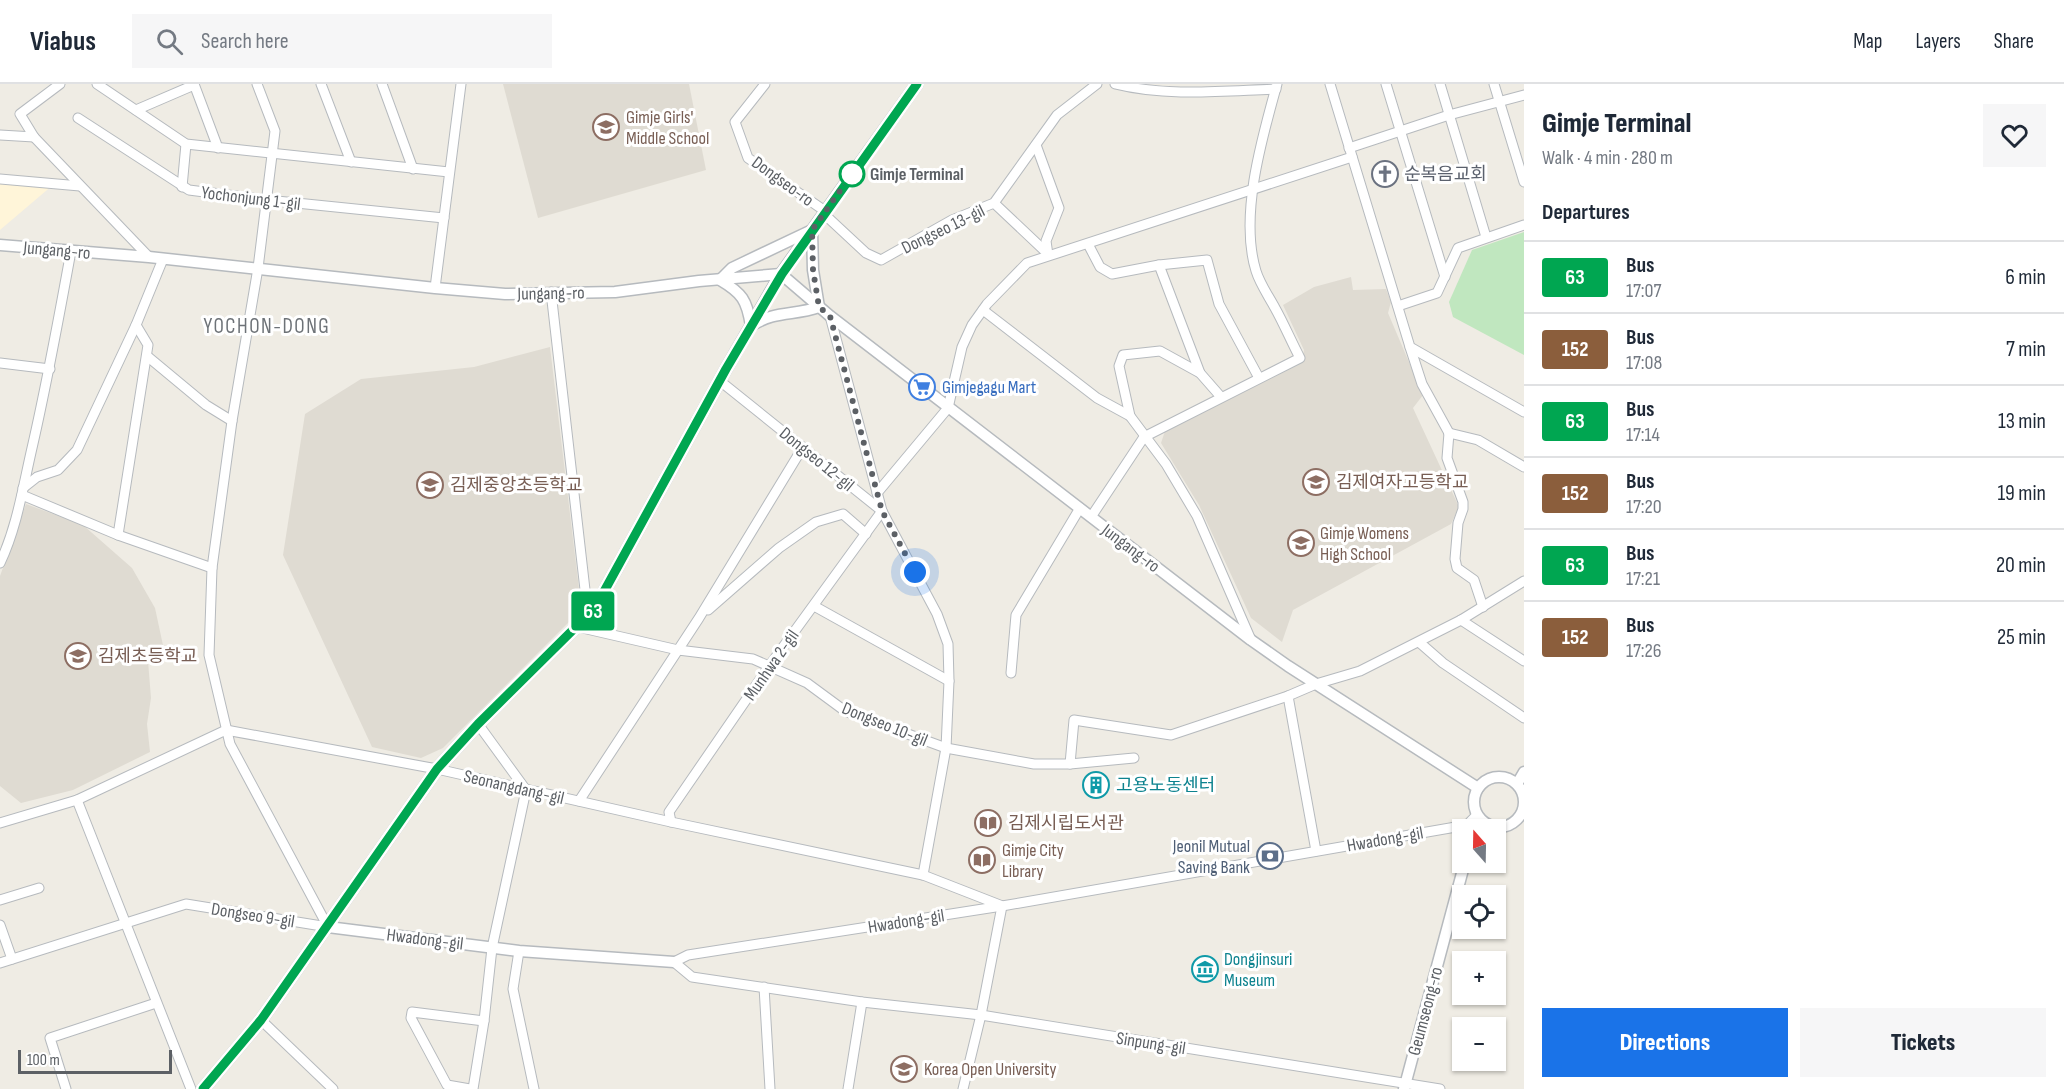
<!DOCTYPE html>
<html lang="en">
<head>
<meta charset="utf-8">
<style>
	:root { --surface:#fff; --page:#f6f6f7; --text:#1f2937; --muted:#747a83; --line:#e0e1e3; --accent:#1a73e8 }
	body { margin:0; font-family:"Sofia Sans Condensed","Noto Sans KR",sans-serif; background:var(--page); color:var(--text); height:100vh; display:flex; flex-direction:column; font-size:22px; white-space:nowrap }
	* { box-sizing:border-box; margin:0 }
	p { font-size:20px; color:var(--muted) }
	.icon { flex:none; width:33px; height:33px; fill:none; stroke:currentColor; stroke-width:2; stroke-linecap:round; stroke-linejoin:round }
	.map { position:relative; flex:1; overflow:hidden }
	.panel { display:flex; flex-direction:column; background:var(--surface); width:540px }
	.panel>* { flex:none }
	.badge { padding:0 12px; border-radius:4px; font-size:21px; line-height:39px }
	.needle { width:39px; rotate:340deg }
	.buttons { position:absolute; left:1452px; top:735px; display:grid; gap:12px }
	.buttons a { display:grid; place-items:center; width:54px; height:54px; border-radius:0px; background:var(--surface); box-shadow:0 2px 4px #0004; font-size:30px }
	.scale { position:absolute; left:18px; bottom:15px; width:154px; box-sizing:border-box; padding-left:6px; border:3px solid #5c6065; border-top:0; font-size:16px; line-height:21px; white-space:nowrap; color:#5c6065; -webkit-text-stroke:4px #fff; paint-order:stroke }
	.you { position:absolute; width:30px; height:30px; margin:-15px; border:4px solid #fff; border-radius:50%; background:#1a73e8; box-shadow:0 0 0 9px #1a73e833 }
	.map>.badge { position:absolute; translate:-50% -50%; box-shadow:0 0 0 3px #fff }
	h2 { padding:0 18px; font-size:22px; line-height:54px }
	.round { display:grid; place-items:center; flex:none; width:63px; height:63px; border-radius:0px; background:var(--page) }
	.head { display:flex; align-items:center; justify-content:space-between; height:102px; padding:0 18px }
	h1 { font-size:28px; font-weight:800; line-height:45px }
	.action { display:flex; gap:12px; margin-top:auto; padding:12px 18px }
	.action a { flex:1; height:69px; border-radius:0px; background:var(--accent); color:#fff; font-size:24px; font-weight:800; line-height:69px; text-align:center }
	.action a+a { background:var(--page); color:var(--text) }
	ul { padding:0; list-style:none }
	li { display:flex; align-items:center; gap:18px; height:72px; padding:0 18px; border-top:2px solid var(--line) }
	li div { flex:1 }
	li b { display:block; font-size:22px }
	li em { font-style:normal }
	li .badge { min-width:66px; font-weight:700; text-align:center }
	header { display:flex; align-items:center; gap:36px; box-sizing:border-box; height:84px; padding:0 30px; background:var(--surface); border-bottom:2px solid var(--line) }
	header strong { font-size:28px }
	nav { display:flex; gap:33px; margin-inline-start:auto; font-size:21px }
	.search { width:420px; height:54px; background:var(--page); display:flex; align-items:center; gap:15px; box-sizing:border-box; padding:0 21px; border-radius:0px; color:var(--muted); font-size:22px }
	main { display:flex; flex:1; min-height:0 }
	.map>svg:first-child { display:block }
</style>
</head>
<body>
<header>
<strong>Viabus</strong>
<div class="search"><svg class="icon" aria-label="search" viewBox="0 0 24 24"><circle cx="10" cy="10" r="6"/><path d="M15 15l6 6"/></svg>Search here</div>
<nav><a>Map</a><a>Layers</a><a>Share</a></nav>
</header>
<main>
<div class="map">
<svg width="1524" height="1005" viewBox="0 0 1524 1005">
	<rect width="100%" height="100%" fill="#efece4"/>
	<path fill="#fff5d9" d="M0,90L60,95L0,146Z"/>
	<g fill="#dfdbd2">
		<path d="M503,0H689L706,86L538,134Z"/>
		<path d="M1351,193L1353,206L1386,205L1391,218L1388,229L1423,311L1413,324L1459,423L1451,440L1293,526L1282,558L1251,534L1199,421L1161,359L1165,347L1302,278L1304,266L1283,221L1314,203Z"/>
		<path d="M550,263L579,505L574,533L443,664L421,674L372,663L283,471L305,330L361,295L474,283Z"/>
		<path d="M26,420L83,441L132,484L155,524L164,566L148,577L151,614L147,640L150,668L73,706L21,719L0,702V492Z"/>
	</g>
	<path fill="#c0e7bf" d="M1524,148V271L1453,233L1449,218L1472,166Z"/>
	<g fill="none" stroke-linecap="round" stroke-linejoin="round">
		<defs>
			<g id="minor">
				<path d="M60,0L20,30L34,53L149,173"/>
				<path d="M97,0L186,60L449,88"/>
				<path d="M194,0L218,64"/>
				<path d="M257,0L275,47L258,184L232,337L212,484L209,571L230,660L328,843"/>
				<path d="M321,0L351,78"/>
				<path d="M382,0L413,85"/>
				<path d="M765,0L735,38L748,74L825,127"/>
				<path d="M1115,0C1167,13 1222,7 1276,5"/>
				<path d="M1330,0L1410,263L1524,328"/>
				<path d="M1386,0L1445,193"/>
				<path d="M1440,0L1486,153"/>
				<path d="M1494,0L1524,98"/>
				<path d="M136,26L194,1"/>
				<path d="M78,34L189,106L267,116L444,134"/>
				<path d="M0,51L34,53"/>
				<path d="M1036,61L1059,124L1046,157L1048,171"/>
				<path d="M1349,64L1449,31L1524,11"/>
				<path d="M0,95L80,102"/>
				<path d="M182,103L186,60"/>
				<path d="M994,119L1047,169"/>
				<path d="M823,129L866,169L881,176L952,136L994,119L1057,31L1097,0"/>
				<path d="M1088,160L1100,183L1112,190L1159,181L1207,176L1219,220L1259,294"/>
				<path d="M1159,181L1200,289"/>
				<path d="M435,204L461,0"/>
				<path d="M551,208L588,532"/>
				<path d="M1398,222L1437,209L1458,164L1524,141"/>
				<path d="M983,226L1097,314L1130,332L1166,380L1197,432L1251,556"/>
				<path d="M830,232L882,427"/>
				<path d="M1410,263L1422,300L1449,349"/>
				<path d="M147,272L206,321L232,337"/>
				<path d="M0,279L50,285"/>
				<path d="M720,297L882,427L937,530L948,560L949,597L946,664L923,791"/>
				<path d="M1130,332L1119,282L1123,271L1160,267L1200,289L1221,313"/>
				<path d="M1449,349L1447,374L1463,418V425L1458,439L1455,475L1457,484L1474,496L1483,523"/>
				<path d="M1449,349L1478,356L1524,383"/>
				<path d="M23,404L37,393L58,386L77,366L136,241L163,175"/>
				<path d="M877,409L948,324L962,263L972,241L987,220L1027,179L1352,73"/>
				<path d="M22,411L118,451L212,484"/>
				<path d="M1091,433L1144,353L1300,274C1291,257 1284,240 1275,224C1268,211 1260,200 1256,187C1239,132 1262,54 1277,0"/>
				<path d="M118,451L148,261L136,241"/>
				<path d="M0,479C17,443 23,403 32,364C47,299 59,233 71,167"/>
				<path d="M814,522L949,597"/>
				<path d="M708,526L779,464L816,438L843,430L866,450"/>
				<path d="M1461,536L1524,577"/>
				<path d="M578,543L678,566L753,575L807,599L845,627L946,664L1034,680H1070L1134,674"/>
				<path d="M1419,558L1443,579L1524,634"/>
				<path d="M1011,589L1016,531L1080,424"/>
				<path d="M1288,612L1316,767"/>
				<path d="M1070,680L1074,636L1171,651L1288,612L1316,600L1360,587L1461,536L1524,497"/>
				<path d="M77,716L191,1005"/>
				<path d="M579,717L699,534L803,363"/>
				<path d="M671,738L669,728L770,581L882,427"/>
				<path d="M0,739L77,716L226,646L437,685L671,738L923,791L1000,821"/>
				<path d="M0,816L39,804"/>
				<path d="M0,841L12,875"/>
				<path d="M519,867L513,905L534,1005"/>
				<path d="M0,879L186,820L328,843"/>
				<path d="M764,903L770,1005"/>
				<path d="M261,936L333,1005"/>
				<path d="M66,1005L50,954L156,919"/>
				<path d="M470,1005L447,1001L411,934L412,928L484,937"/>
				<path d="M473,1005L484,937L492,864L526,706L478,640"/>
				<path d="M848,1005L862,918"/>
				<path d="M963,1005L981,931L1002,822"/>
				<path d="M1440,1005L981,931L862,918L692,893L674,878L688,871L1002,822L1450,744L1467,741L1477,731"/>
			</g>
			<g id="tertiary">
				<path d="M812,146L813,186L819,223C793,232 776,226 751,242C747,216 742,209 720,196L732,184Z"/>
				<path d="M0,161L149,173L435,204L505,210L615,208L699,197L781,190L830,232L1251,556L1288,582L1478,704"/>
				<circle cx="1499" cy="718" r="25"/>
				<path d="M1517,700L1524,688"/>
				<path d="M328,843L519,867L674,878"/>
				<path d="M1404,1005L1465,778"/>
			</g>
			<path id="secondary" d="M203,1005L261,936L437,685L478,640L595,524L726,285L781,190L917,0"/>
		</defs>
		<use href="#minor" stroke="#b6babe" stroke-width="11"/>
		<use href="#tertiary" stroke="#b6babe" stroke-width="13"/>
		<use href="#secondary" stroke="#b7bbc0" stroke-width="14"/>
		<use href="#minor" stroke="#fff" stroke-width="9"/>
		<use href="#tertiary" stroke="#fff" stroke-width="10"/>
		<use href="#secondary" stroke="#fff" stroke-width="12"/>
	</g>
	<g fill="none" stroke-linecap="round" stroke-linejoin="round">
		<defs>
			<path id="line" d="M203,1005L261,936L437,685L478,640L595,524L726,285L782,190L917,0"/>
		</defs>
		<use href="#line" stroke="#fff" stroke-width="14"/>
		<use href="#line" stroke="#00a651" stroke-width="9"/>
		<path stroke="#5c6065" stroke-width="6" stroke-dasharray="0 10.8" d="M852,90L812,146L813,186L819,223L830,232L882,427L915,488"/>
	</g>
	<defs>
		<symbol id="school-ring" viewBox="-11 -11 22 22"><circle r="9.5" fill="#fff" stroke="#8d6e63" stroke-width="1.5"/><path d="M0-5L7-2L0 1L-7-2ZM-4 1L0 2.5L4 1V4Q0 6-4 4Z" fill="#8d6e63"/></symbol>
		<symbol id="church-ring" viewBox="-11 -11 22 22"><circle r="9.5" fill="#fff" stroke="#6b7280" stroke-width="1.5"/><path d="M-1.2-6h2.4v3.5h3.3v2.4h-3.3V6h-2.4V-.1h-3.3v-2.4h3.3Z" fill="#6b7280"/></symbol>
		<symbol id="supermarket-ring" viewBox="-11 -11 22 22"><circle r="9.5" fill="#fff" stroke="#3f7fe0" stroke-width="1.5"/><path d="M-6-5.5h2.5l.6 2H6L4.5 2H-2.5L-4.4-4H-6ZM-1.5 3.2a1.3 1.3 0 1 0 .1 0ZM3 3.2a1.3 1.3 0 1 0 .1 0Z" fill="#3f7fe0"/></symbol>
		<symbol id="building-ring" viewBox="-11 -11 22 22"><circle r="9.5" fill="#fff" stroke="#0f9aa8" stroke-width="1.5"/><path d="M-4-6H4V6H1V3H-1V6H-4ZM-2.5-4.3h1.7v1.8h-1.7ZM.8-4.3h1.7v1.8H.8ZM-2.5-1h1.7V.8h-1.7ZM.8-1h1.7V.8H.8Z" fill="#0f9aa8"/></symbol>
		<symbol id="library-ring" viewBox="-11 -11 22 22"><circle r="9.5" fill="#fff" stroke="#8d6e63" stroke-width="1.5"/><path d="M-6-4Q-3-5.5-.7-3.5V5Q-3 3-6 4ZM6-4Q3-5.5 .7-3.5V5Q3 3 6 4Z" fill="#8d6e63"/></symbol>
		<symbol id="bank-ring" viewBox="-11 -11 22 22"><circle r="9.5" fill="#fff" stroke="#5c6f8a" stroke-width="1.5"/><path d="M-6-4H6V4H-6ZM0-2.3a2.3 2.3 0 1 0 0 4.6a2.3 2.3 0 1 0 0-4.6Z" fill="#5c6f8a"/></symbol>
		<symbol id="museum-ring" viewBox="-11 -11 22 22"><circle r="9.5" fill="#fff" stroke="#0f9aa8" stroke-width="1.5"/><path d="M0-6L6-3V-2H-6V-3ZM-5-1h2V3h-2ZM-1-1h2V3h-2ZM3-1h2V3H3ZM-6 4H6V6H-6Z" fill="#0f9aa8"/></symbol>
		<symbol id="university-ring" viewBox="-11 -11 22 22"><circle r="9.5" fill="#fff" stroke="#8d6e63" stroke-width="1.5"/><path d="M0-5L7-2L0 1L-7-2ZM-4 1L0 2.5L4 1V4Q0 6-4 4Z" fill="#8d6e63"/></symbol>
	</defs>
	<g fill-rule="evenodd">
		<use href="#school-ring" x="591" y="28" width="30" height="30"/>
		<use href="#church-ring" x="1370" y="75" width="30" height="30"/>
		<use href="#supermarket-ring" x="907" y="288" width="30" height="30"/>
		<use href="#school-ring" x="1301" y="383" width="30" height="30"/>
		<use href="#school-ring" x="415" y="386" width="30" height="30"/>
		<use href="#school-ring" x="1286" y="444" width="30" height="30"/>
		<use href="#school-ring" x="63" y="557" width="30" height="30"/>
		<use href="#building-ring" x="1081" y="686" width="30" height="30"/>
		<use href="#library-ring" x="973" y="724" width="30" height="30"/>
		<use href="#bank-ring" x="1255" y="757" width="30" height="30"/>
		<use href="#library-ring" x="967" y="761" width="30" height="30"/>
		<use href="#museum-ring" x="1190" y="870" width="30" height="30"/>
		<use href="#university-ring" x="889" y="970" width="30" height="30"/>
	</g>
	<circle fill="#fff" stroke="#00a651" stroke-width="3" cx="852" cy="90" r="12"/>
	<g text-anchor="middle" stroke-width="6" stroke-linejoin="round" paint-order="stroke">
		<g font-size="18" fill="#785e54" stroke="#fff" text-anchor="start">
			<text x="626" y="39">Gimje Girls'<tspan x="626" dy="21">Middle School</tspan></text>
			<text x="1336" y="404">김제여자고등학교</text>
			<text x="450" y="407">김제중앙초등학교</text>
			<text x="1320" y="455">Gimje Womens<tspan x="1320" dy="21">High School</tspan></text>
			<text x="98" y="578">김제초등학교</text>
			<text x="1008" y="745">김제시립도서관</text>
			<text x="1002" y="772">Gimje City<tspan x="1002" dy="21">Library</tspan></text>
			<text x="924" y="991">Korea Open University</text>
		</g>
		<g font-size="18" font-weight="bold" fill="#5c6065" stroke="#fff" text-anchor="start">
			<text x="870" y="96">Gimje Terminal</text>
		</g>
		<g font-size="18" fill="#5b616d" stroke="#fff" text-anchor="start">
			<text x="1404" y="96">순복음교회</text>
		</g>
		<g font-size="18" fill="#5c6065" stroke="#fff">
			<text transform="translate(783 97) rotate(36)" y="6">Dongseo-ro</text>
			<text transform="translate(251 114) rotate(7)" y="6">Yochonjung 1-gil</text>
			<text transform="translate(943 145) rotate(-26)" y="6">Dongseo 13-gil</text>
			<text transform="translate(57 166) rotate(5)" y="6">Jungang-ro</text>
			<text transform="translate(551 209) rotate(-1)" y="6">Jungang-ro</text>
			<text transform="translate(817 375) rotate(39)" y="6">Dongseo 12-gil</text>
			<text transform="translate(1131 464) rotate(37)" y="6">Jungang-ro</text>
			<text transform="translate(771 581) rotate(-55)" y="6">Munhwa 2-gil</text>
			<text transform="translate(885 640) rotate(22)" y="6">Dongseo 10-gil</text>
			<text transform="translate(514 703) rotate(13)" y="6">Seonangdang-gil</text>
			<text transform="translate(1385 755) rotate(-10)" y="6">Hwadong-gil</text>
			<text transform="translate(253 831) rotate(9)" y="6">Dongseo 9-gil</text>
			<text transform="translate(906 837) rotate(-9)" y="6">Hwadong-gil</text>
			<text transform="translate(425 855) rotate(7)" y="6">Hwadong-gil</text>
			<text transform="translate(1425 927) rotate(-75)" y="6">Geumseong-ro</text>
			<text transform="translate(1151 959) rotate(9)" y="6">Sinpung-gil</text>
		</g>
		<g font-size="18" fill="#366cbe" stroke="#fff" text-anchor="start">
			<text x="942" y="309">Gimjegagu Mart</text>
		</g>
		<g font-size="18" fill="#0d838f" stroke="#fff" text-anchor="start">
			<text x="1116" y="707">고용노동센터</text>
			<text x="1224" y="881">Dongjinsuri<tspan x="1224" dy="21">Museum</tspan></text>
		</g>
		<g font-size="18" fill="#4e5e75" stroke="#fff" text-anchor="end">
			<text x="1250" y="768">Jeonil Mutual<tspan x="1250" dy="21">Saving Bank</tspan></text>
		</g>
		<g font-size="21" letter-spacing="1.5" fill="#6d7277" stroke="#fff">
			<text x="267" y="249">YOCHON-DONG</text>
		</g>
	</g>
</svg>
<div class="buttons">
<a><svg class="needle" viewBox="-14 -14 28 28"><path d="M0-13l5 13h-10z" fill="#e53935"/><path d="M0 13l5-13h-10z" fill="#747a83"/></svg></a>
<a><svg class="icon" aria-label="locate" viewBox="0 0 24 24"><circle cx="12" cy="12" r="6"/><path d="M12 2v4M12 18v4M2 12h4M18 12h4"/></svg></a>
<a>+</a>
<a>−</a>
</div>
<div class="scale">100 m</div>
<div class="you" style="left:915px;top:488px"></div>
<b class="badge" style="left:593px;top:527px;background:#00a651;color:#fff">63</b>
</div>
<section class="panel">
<div class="head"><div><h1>Gimje Terminal</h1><p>Walk · 4 min · 280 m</p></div><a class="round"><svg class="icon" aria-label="heart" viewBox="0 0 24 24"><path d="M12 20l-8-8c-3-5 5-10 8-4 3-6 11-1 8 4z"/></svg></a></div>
<h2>Departures</h2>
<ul>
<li><span class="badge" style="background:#00a651;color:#fff">63</span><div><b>Bus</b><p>17:07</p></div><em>6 min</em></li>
<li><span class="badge" style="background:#8b5e3c;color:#fff">152</span><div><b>Bus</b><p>17:08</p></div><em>7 min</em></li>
<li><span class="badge" style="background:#00a651;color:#fff">63</span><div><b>Bus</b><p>17:14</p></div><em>13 min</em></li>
<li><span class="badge" style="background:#8b5e3c;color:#fff">152</span><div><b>Bus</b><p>17:20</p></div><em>19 min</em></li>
<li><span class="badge" style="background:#00a651;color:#fff">63</span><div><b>Bus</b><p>17:21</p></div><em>20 min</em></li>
<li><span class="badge" style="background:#8b5e3c;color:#fff">152</span><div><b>Bus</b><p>17:26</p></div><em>25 min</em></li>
</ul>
<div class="action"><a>Directions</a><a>Tickets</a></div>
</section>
</main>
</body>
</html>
